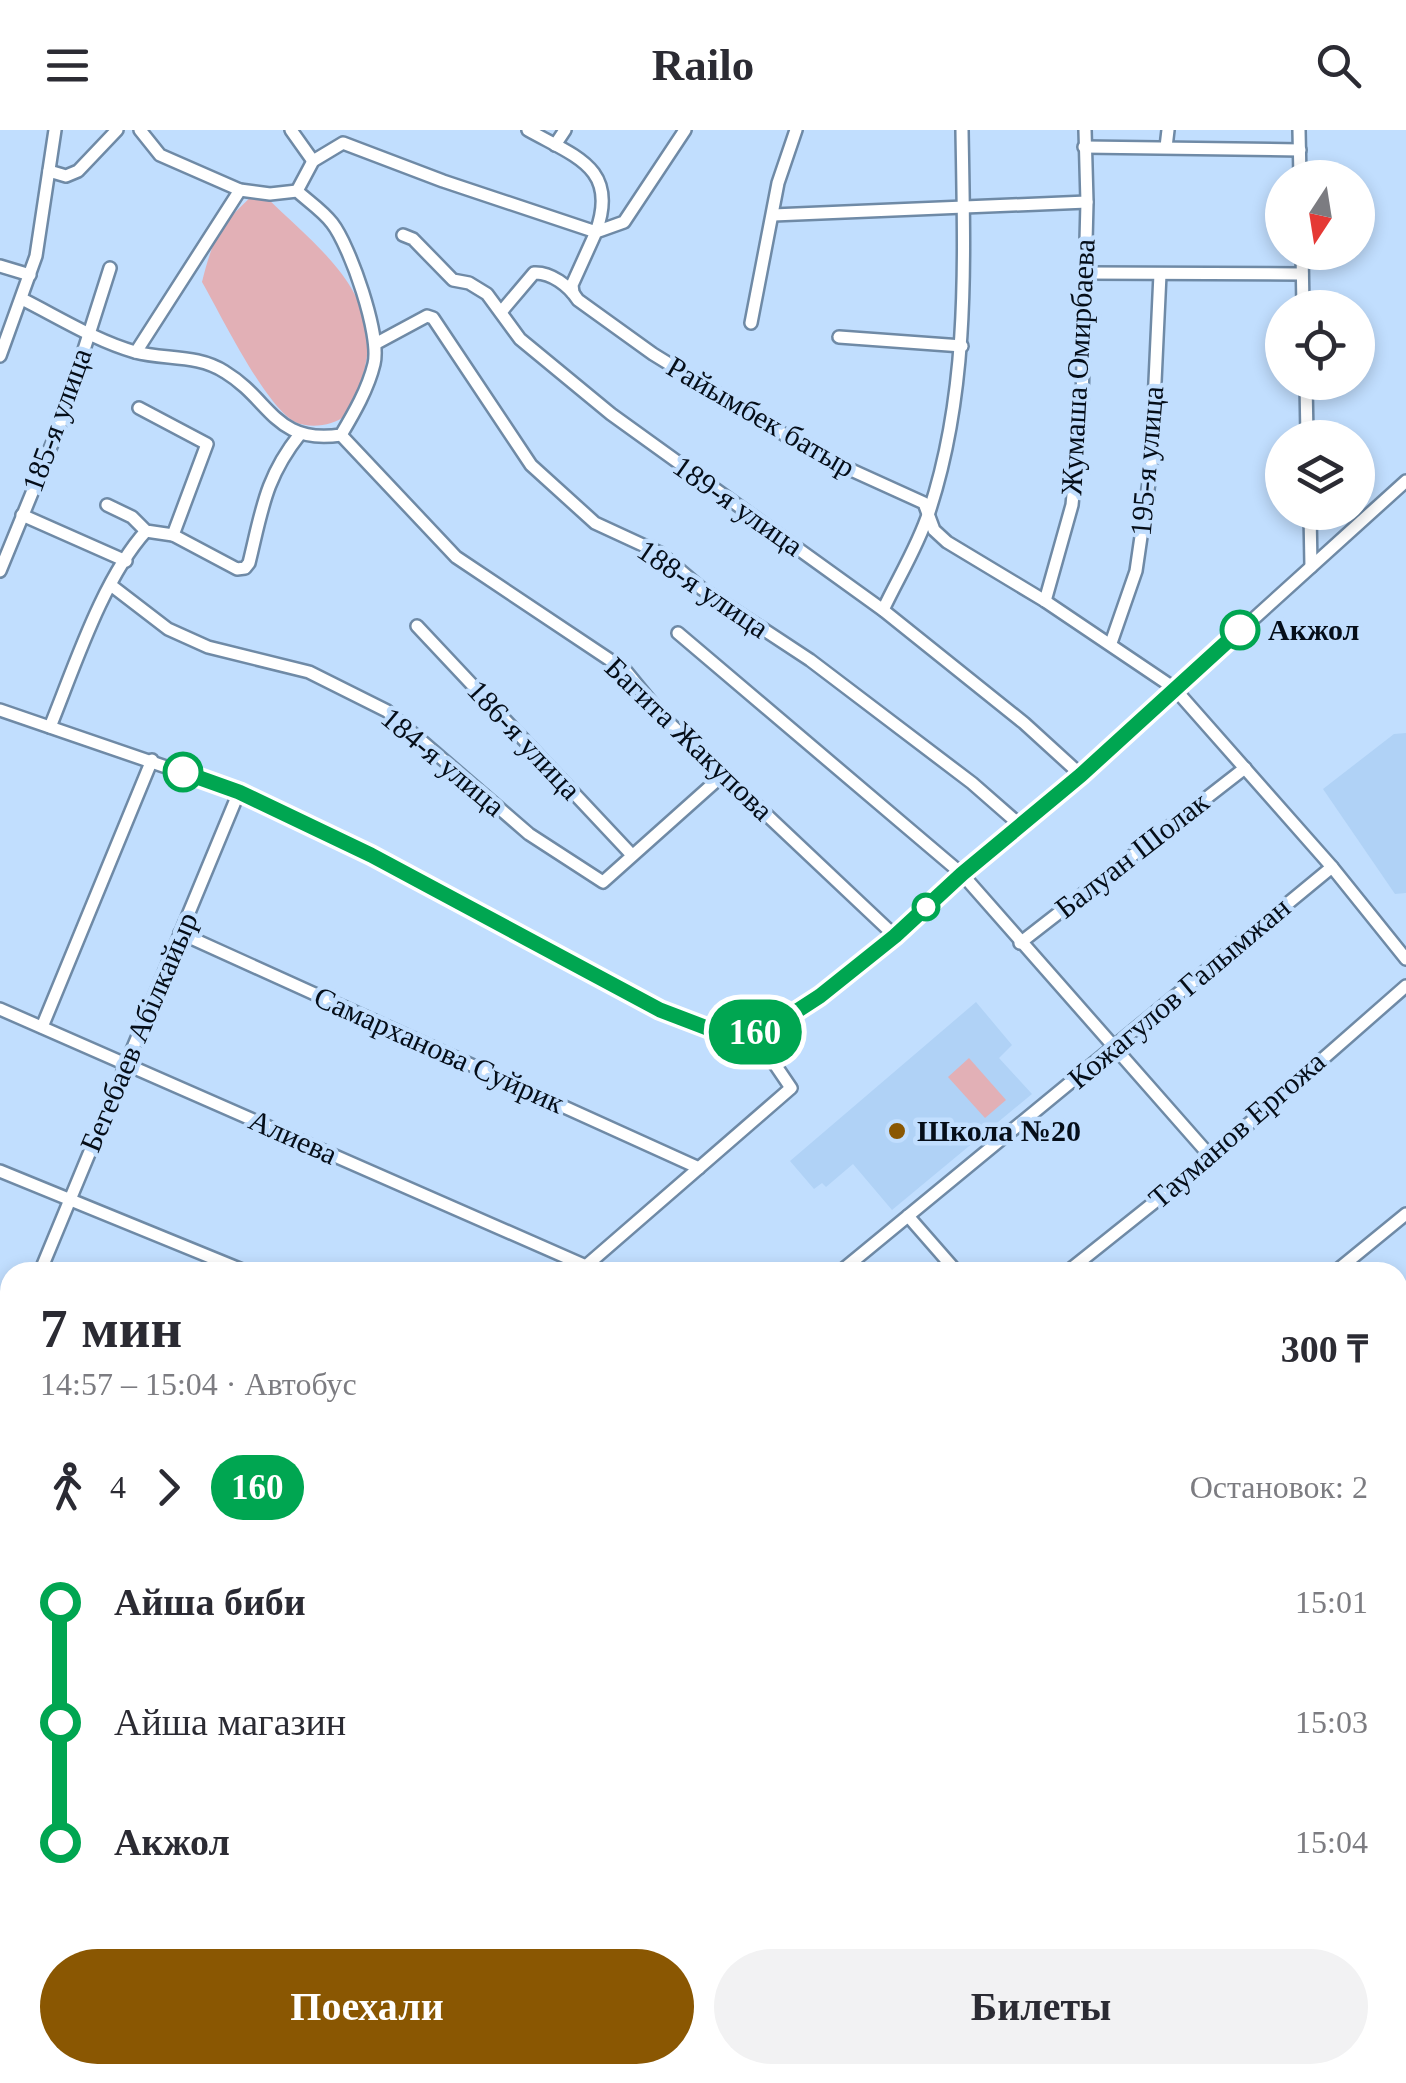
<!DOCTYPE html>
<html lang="ru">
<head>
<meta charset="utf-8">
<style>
	:root { --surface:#fff; --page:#f2f2f3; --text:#2b2b33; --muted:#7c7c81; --accent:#8a5702 }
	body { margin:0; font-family:Georgia,serif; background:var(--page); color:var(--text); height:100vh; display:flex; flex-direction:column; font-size:38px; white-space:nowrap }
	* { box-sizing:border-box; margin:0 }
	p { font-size:32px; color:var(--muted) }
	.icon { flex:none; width:55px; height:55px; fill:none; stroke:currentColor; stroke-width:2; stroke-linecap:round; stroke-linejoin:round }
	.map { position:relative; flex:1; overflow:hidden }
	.drawer { position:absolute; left:0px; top:1132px; width:1408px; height:822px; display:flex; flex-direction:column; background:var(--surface); border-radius:30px 30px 0 0; box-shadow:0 5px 15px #0003 }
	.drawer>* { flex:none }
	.badge { padding:0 20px; border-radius:32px; font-size:35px; line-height:65px }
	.needle { width:65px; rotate:192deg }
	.controls { position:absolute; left:1265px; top:30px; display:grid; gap:20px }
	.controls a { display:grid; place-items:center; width:110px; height:110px; border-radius:50%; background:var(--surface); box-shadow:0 5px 15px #0003; font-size:50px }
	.map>.badge { position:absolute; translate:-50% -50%; box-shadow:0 0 0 5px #fff }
	.legs { display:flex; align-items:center; gap:15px; height:110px; padding:0 40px; font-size:32px }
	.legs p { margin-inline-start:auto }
	.headline { display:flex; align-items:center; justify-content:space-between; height:170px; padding:0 40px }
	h1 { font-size:55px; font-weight:800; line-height:75px }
	.button { display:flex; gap:20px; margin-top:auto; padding:20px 40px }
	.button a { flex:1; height:115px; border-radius:60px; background:var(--accent); color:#fff; font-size:40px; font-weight:800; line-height:115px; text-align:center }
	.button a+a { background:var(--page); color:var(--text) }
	ul { padding:0 40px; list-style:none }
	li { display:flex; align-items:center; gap:35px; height:120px; font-size:38px }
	li i { display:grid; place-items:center; width:15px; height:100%; margin:0 12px; background:currentColor }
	li i::after { content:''; width:25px; height:25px; margin:-12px; border:8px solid; border-radius:50%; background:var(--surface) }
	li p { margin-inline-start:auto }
	li:first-child i { background:linear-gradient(#0000 50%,currentColor 0) }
	li:last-child i { background:linear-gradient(currentColor 50%,#0000 0) }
	header { display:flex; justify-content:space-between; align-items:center; height:130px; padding:0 40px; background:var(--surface); font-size:45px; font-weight:800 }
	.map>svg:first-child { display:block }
</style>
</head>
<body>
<header><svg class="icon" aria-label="menu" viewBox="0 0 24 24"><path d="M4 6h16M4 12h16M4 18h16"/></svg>Railo<svg class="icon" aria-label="search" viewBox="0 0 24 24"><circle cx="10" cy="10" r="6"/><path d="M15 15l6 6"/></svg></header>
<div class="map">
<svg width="1406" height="1953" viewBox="0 0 1406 1953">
	<rect width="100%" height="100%" fill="#c1defe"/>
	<g fill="#b0d2f6">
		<path d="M1406,603V763L1395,764L1323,659L1394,604Z"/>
		<path d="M976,872L1012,915L999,928L1032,964L892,1080L853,1034L826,1057L822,1053L814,1059L790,1031Z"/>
	</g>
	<g fill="#e2b0b6">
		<path d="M252,66L267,68C319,119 390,168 361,251C357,261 354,278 346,285C333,296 310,299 295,292C265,276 221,185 202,152C212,111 220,95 252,66Z"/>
		<path d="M969,928L1006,970L985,988L948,947Z"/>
	</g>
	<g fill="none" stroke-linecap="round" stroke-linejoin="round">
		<defs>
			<g id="minor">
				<path d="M291,0L313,31"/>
				<path d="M1299,0L1300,48"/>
				<path d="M555,15L565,0"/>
				<path d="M1084,17L1300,20"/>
				<path d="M1166,17L1168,0"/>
				<path d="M49,41L66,46L78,41L117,0"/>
				<path d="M297,61L313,31L343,13L443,51L596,102C619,38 576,27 528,0"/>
				<path d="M773,85L1087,72"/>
				<path d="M403,105L413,109L453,150L469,153L487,164L520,209L611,284L883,480L1024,593L1081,645"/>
				<path d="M1302,122L1303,178"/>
				<path d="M0,136L30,145"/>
				<path d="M1086,143L1302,144"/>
				<path d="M573,163L572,155L596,102L624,92L685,0"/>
				<path d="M22,169C58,187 96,211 135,222C165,230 197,224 225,242C271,270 275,315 341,305C354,283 368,259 374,234C381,205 350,116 332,93C323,81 308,71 297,61L270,64L240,60L160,25L140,0"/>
				<path d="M501,182L534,143C551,142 569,156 578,170L653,224L816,324L924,373L934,400L947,412L1045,471L1174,558L1332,737L1406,829"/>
				<path d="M751,193L778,53L796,0"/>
				<path d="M839,207L962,216"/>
				<path d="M375,214L427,186L433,188L531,335L595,393L660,423L702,459L810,530L972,653L1020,695"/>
				<path d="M136,222L240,60"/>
				<path d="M0,226L36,126L55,0"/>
				<path d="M1306,252L1307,308"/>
				<path d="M139,278L207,314L173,405"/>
				<path d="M341,305L456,427L625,540L665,589L895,806"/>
				<path d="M107,375L132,387L146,401L173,405L237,439L245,438L249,433C262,380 265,348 300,304"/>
				<path d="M1310,382L1311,437"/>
				<path d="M22,385L126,431"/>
				<path d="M0,441L61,292L110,138"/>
				<path d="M112,456L168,499L208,517L309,542L387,581L529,704L603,752L724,644"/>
				<path d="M1045,471L1072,375L1082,272L1087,72L1085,0"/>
				<path d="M883,480C898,448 918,416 929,382C970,258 964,128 962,0"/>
				<path d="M417,496L631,724"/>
				<path d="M678,503L962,744L1211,1027"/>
				<path d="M1111,513L1136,441L1151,338L1160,144"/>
				<path d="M0,580L239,662L371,725L686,892L715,901H765L820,867L895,806L962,744L1081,645L1406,351"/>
				<path d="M50,597C74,538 103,448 146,401"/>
				<path d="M180,803L699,1038"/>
				<path d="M1020,813L1245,638"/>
				<path d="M0,879L586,1136"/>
				<path d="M42,897L152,630"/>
				<path d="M0,1041L247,1142"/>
				<path d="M908,1086L957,1142"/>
				<path d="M40,1142L239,662"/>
				<path d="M579,1142L791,958L774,933L765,901"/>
				<path d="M840,1142L1332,737"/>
				<path d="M1067,1142L1211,1027L1406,856"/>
				<path d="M1335,1142L1406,1084"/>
				<path d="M0,1191L10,1195"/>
				<path d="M0,1253L10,1223"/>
				<path d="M1398,1270L1406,1263"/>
				<path d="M0,1433L10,1438"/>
				<path d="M1398,1458L1406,1452"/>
				<path d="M0,1607L10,1600"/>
				<path d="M1398,1630L1406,1623"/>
				<path d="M1398,1696L1406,1709"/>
				<path d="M0,1793L10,1798"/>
				<path d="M1398,1856L1406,1851"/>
				<path d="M246,1945L250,1953"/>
				<path d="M424,1945L433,1953"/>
				<path d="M1167,1945L1169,1953"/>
				<path d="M13,1953L14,1945"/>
				<path d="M260,1953L270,1945"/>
				<path d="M490,1953L500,1945"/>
				<path d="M702,1953L712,1945"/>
				<path d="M890,1953L899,1945"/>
				<path d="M1241,1953L1254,1945"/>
			</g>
		</defs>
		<use href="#minor" stroke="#6f8aa6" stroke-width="16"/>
		<use href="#minor" stroke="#fff" stroke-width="11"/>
	</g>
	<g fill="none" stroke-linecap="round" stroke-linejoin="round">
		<defs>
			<path id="line-1" d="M183,642L239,662L371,725L660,880L715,901H766L820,866L895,806L962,744L1081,645L1240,500"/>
		</defs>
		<use href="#line-1" stroke="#fff" stroke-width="22"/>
		<use href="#line-1" stroke="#00a651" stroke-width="15"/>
	</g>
	<g fill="#fff" stroke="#00a651" stroke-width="5">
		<circle cx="1240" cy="500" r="18"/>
		<circle cx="183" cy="642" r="18"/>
		<circle cx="926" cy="777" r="12"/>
	</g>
	<circle fill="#8a5702" stroke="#c1defe" stroke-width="4" cx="897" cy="1001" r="10"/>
	<g text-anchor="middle" stroke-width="9" stroke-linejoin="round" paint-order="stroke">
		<g font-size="30" fill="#050e19" stroke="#c1defe">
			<text transform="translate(1078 237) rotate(-87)" y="10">Жумаша Омирбаева</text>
			<text transform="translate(761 287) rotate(30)" y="10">Райымбек батыр</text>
			<text transform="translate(57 290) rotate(-70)" y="10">185-я улица</text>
			<text transform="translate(1147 331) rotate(-85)" y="10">195-я улица</text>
			<text transform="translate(738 376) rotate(35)" y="10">189-я улица</text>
			<text transform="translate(703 459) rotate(34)" y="10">188-я улица</text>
			<text transform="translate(689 609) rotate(44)" y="10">Багита Жакупова</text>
			<text transform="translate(524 610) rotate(47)" y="10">186-я улица</text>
			<text transform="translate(443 632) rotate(40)" y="10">184-я улица</text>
			<text transform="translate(1132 725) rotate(-38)" y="10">Балуан Шолак</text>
			<text transform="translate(1179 863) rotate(-40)" y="10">Кожагулов Галымжан</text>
			<text transform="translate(139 902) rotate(-67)" y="10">Бегебаев Абілкайыр</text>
			<text transform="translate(439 920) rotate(24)" y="10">Самарханова Суйрик</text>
			<text transform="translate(1237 1000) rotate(-41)" y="10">Тауманов Ергожа</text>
			<text transform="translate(293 1007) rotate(24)" y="10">Алиева</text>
		</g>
		<g font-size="30" font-weight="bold" fill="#050e19" stroke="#c1defe" text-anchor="start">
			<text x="1268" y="510">Акжол</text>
		</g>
		<g font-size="30" font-weight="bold" fill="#050e19" stroke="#c1defe" text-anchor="start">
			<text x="917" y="1011">Школа №20</text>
		</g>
	</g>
</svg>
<div class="controls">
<a><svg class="needle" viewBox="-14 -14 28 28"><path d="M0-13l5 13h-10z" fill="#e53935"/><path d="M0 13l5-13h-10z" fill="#7c7c81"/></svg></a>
<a><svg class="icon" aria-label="locate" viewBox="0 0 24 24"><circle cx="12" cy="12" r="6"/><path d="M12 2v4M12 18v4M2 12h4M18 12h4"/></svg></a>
<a><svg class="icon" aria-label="layers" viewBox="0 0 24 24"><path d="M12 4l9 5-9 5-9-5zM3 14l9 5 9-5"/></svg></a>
</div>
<b class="badge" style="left:755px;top:902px;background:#00a651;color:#fff">160</b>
<section class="drawer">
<div class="headline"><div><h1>7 мин</h1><p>14:57 – 15:04 · Автобус</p></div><b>300 ₸</b></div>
<div class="legs"><svg class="icon" aria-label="walk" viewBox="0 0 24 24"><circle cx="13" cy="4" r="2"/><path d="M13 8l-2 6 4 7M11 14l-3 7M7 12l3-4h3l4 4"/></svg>4<svg class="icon" aria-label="forward" viewBox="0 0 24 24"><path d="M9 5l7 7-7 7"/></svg><b class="badge" style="background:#00a651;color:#fff">160</b><p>Остановок: 2</p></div>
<ul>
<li><i style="color:#00a651"></i><b>Айша биби</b><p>15:01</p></li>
<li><i style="color:#00a651"></i><span>Айша магазин</span><p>15:03</p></li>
<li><i style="color:#00a651"></i><b>Акжол</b><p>15:04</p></li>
</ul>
<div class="button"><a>Поехали</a><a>Билеты</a></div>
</section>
</div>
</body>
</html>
